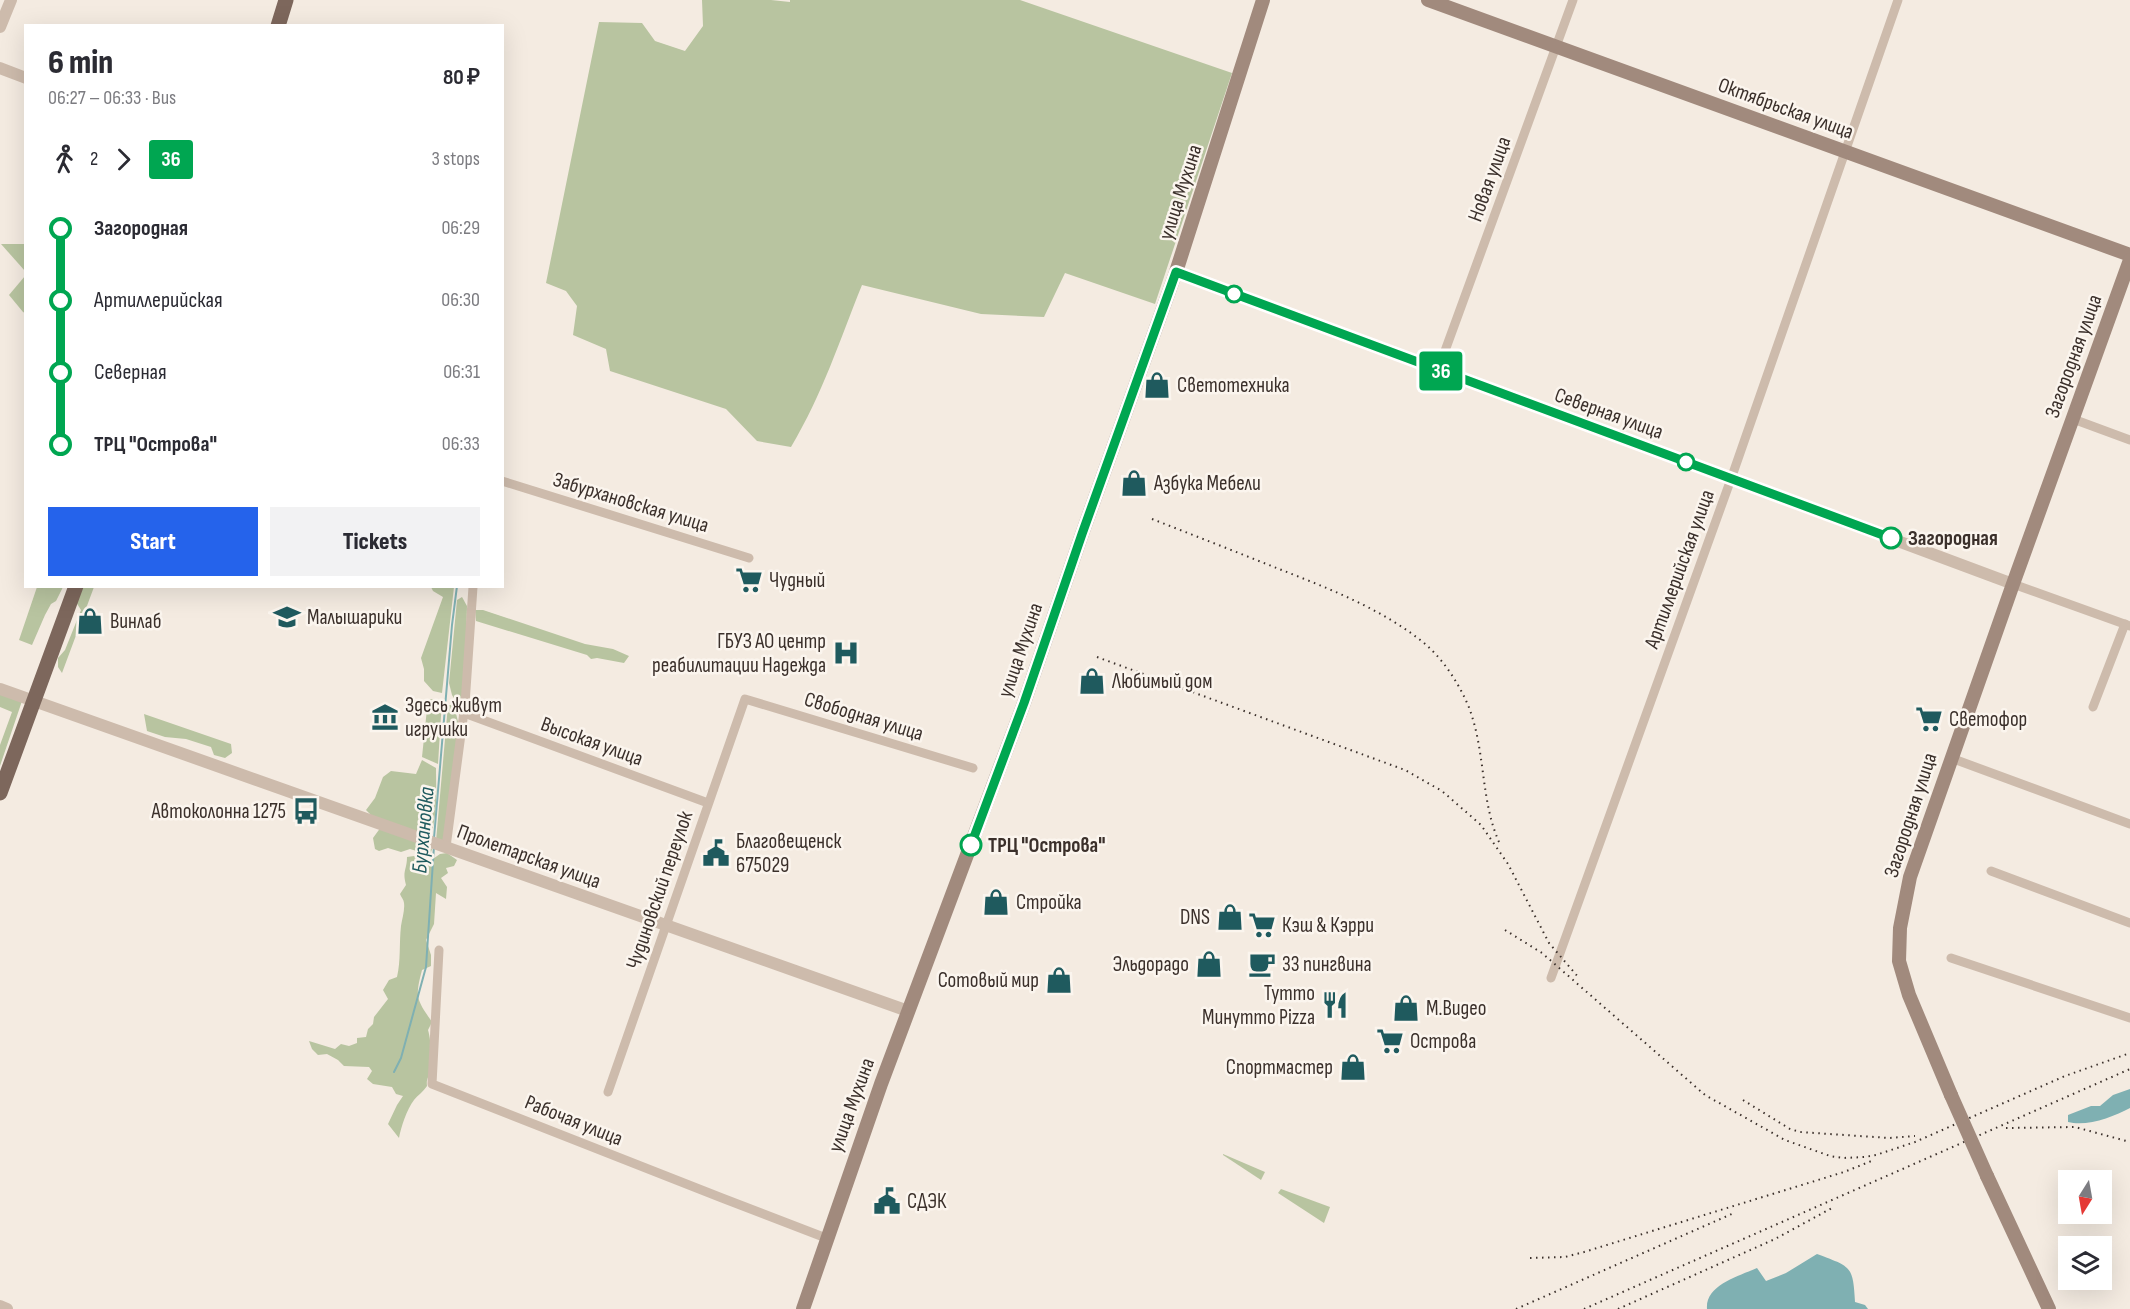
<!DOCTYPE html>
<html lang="en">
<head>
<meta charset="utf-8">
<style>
	:root { --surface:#fff; --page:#f2f2f3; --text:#2b2b33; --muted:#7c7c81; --accent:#2563eb }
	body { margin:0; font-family:"Sofia Sans Condensed",sans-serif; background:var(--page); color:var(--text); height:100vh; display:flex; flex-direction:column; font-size:22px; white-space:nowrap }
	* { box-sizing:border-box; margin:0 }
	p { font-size:20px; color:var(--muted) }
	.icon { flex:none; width:33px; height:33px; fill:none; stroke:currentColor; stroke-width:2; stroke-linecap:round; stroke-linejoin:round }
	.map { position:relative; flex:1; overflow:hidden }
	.drawer { position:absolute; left:24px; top:24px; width:480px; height:564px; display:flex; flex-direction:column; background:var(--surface); border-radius:0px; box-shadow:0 6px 24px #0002 }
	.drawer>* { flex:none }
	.badge { padding:0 12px; border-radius:4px; font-size:21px; line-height:39px }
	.needle { width:39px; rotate:191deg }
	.controls { position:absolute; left:2058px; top:1170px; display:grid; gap:12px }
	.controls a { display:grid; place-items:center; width:54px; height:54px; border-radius:0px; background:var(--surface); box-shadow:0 6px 24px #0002; font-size:30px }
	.map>.badge { position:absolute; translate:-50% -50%; box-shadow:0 0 0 3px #fff }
	.legs { display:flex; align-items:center; gap:9px; height:66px; padding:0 24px; font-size:20px }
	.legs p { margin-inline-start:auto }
	.overview { display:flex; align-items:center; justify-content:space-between; height:102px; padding:0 24px }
	h1 { font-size:33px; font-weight:800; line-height:45px }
	.action { display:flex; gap:12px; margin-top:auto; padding:12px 24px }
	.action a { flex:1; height:69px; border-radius:0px; background:var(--accent); color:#fff; font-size:24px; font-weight:800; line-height:69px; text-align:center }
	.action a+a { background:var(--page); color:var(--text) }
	ul { padding:0 24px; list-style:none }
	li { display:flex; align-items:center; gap:21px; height:72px; font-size:22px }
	li i { display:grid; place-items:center; width:9px; height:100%; margin:0 8px; background:currentColor }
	li i::after { content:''; width:15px; height:15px; margin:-8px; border:4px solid; border-radius:50%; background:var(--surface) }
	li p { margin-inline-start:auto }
	li:first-child i { background:linear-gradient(#0000 50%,currentColor 0) }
	li:last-child i { background:linear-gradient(currentColor 50%,#0000 0) }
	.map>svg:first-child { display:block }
</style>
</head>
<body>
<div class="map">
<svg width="2130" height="1309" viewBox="0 0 2130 1309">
	<rect width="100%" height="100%" fill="#f4ebe1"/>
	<g fill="#b8c4a0">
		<path d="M702,0H771L790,2V0H1020L1232,73L1155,304L1065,273L1044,317L981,314L862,285C839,342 823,393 791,447L757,441L726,409L610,371L606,349L573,335L577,306L566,291L546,283L599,22L642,23L655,41L685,51L703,26Z"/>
		<path d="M1,244H25V271Z"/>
		<path d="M25,276V313L23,312L9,295Z"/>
		<path d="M37,587H63L56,601L51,604L45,615L32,645L19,640Z"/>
		<path d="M82,587H94L62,673L58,667V658L65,650L81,610L76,602Z"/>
		<path d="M431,587H454L442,693L433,691L424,681V669L421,658L443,597L433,591Z"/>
		<path d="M462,597L467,606L465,703L460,708L452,695L449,683L457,600Z"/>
		<path d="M475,610H483L585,644L613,649L629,656L624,663L597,658L591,659L587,655L476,621Z"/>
		<path d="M0,693L22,701L0,766V745L12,712L0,707Z"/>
		<path d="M428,699L442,700L438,764L422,757Z"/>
		<path d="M448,705H454L460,730L443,844L436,841Z"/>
		<path d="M144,714L231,744L232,753L225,758L214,755L211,747L186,739L165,737L147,731Z"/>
		<path d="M422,760L436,768C436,789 438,816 430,836L373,817L366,810L375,798L383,777L391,771L416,774Z"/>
		<path d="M381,827L427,845L432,849L430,855L410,849L401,852L388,848L379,851L375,849L373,838Z"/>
		<path d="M447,853L457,860L454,866L446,868L448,873L441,878L447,887L446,899L436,893L434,924L426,940L431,955V966L422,970C415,997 416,999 432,1022L428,1030C431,1040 432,1059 430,1071C429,1077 426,1079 427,1086C423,1092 418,1095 414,1100C407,1109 401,1127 399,1138L388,1124L397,1105L403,1096L396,1094L392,1087L373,1084L367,1079L372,1071L369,1067L344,1066L338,1060L327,1054L318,1055L312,1049L309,1041L335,1049L341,1044L349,1046L357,1043V1038L366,1037L368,1029L373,1024L374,1017L388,999L383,990L389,980L397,977C401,960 399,944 401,926C402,919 405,910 404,903C404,900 401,897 400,894L406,885C402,871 407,870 407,857L414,856L430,861L440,854Z"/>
		<path d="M1223,1154L1265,1172L1261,1180L1223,1155Z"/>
		<path d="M1281,1189L1330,1207L1324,1223L1278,1193Z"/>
	</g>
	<g fill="#7fb0b2">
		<path d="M2130,1089V1108C2113,1117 2087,1127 2068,1122V1115L2091,1106H2100L2113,1095Z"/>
		<path d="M1817,1254C1851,1267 1853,1265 1855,1302L1865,1305L1868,1309H1707C1705,1285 1739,1276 1757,1268L1766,1281L1786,1273Z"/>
	</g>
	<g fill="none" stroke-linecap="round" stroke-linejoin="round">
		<g stroke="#7fb0b2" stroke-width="2">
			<path d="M434,838L452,625L457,586"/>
			<path d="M394,1072L401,1058L426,967L434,846"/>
		</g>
		<g stroke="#cdbbac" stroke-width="9">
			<path d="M1438,370L1573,0"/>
			<path d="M2073,419L2130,440"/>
			<path d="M502,481L749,558"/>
			<path d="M2013,584L2130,626"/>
			<path d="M2093,707L2125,624"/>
			<path d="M464,713L708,803"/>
			<path d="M1951,758L2130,824"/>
			<path d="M446,847L465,704L473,587"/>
			<path d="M1991,871L2130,923"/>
			<path d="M439,950L432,1084L722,1198L826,1238"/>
			<path d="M1951,958L2130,1018"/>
			<path d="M1551,978L1731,479L1898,0"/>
			<path d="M608,1092L745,699L973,768"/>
		</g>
		<g stroke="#cdbbac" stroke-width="12">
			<path d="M0,27L11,0"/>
			<path d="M0,68L26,78"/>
			<path d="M1176,272L2013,584"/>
			<path d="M0,689L908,1011"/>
			<path d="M0,1306L7,1309"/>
		</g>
		<g stroke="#a18a7d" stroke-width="14">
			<path d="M1428,0L2130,255"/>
			<path d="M1951,1095L1909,995L1899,961L1900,928L1910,877L2013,584L2130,260"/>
			<path d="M1987,1176L2049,1309"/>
			<path d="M803,1309L881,1084L1024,703L1082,534L1176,272L1263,0"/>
		</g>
		<g stroke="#7d675c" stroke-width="15">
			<path d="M278,26L286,0"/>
			<path d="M0,793L76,586"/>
		</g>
		<g stroke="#3b302b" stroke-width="2" stroke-dasharray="1.5 4.5" stroke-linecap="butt">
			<path d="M1152,519C1193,535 1234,551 1274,567C1325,587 1381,608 1424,643C1443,659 1458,682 1468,705C1486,750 1480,799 1499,842"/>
			<path d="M1097,657L1405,770L1442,791L1481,825L1508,864L1549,943L1579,978"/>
			<path d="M1505,930L1542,953L1705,1095L1785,1140L1830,1156L1843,1158L1865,1157L1876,1155L1915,1142L2065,1076L2130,1053"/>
			<path d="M1743,1100L1790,1129L1800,1132L1889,1138L1915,1136"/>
			<path d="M2006,1128L2075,1127L2130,1142"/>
			<path d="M1530,1258L1565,1257L1584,1252L1844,1172L1874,1160"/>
			<path d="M1516,1309L1734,1213"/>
			<path d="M1584,1309L2130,1069"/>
			<path d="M1618,1309L1775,1239L1832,1208"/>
		</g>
		<path stroke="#a18a7d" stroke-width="14" d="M1951,1095L1987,1176"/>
	</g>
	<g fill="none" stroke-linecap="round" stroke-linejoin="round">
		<defs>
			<path id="line-1" d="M971,845L1024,703L1082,534L1176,272L1891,538"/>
		</defs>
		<use href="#line-1" stroke="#fff" stroke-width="14"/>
		<use href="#line-1" stroke="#00a651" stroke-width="9"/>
	</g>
	<defs>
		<symbol id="shop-bare" viewBox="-9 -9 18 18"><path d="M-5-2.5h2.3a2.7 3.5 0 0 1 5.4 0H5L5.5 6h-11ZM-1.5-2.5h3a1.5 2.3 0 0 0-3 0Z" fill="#1f5a5e" stroke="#fbf5ee" stroke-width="2.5" paint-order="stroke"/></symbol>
		<symbol id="supermarket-bare" viewBox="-9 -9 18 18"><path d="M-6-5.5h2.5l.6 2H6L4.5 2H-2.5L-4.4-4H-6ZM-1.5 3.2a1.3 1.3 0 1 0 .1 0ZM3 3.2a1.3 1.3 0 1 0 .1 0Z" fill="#1f5a5e" stroke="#fbf5ee" stroke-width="2.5" paint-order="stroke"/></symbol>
		<symbol id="school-bare" viewBox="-9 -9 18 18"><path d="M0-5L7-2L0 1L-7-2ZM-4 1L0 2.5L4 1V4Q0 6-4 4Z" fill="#1f5a5e" stroke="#fbf5ee" stroke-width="2.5" paint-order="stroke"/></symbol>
		<symbol id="hospital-bare" viewBox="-9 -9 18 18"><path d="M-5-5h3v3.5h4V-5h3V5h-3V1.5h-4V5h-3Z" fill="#1f5a5e" stroke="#fbf5ee" stroke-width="2.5" paint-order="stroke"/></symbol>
		<symbol id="museum-bare" viewBox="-9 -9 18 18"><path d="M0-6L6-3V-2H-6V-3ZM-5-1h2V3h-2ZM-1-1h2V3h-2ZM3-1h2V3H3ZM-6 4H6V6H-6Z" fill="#1f5a5e" stroke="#fbf5ee" stroke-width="2.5" paint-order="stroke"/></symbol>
		<symbol id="bus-bare" viewBox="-9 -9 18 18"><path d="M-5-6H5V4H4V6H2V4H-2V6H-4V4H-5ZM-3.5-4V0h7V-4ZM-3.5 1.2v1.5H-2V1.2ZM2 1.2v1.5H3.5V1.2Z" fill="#1f5a5e" stroke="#fbf5ee" stroke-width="2.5" paint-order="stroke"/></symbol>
		<symbol id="civic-bare" viewBox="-9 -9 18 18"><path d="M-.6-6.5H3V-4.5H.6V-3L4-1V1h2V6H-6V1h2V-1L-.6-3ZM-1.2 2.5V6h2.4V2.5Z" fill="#1f5a5e" stroke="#fbf5ee" stroke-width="2.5" paint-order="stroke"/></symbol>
		<symbol id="cafe-bare" viewBox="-9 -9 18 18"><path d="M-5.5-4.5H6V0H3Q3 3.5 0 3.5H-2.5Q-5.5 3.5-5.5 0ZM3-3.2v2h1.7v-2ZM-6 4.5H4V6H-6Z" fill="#1f5a5e" stroke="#fbf5ee" stroke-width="2.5" paint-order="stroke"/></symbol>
		<symbol id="restaurant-bare" viewBox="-9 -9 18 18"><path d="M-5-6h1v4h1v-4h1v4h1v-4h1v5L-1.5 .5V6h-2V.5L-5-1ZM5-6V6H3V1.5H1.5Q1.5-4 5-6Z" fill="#1f5a5e" stroke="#fbf5ee" stroke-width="2.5" paint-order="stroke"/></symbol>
	</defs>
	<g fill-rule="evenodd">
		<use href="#shop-bare" x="1138" y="366" width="38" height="38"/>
		<use href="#shop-bare" x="1115" y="464" width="38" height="38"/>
		<use href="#supermarket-bare" x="730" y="561" width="38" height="38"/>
		<use href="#school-bare" x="268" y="598" width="38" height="38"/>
		<use href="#shop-bare" x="71" y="602" width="38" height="38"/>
		<use href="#hospital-bare" x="827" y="634" width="38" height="38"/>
		<use href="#shop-bare" x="1073" y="662" width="38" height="38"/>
		<use href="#museum-bare" x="366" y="698" width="38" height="38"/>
		<use href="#supermarket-bare" x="1910" y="700" width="38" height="38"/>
		<use href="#bus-bare" x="287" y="792" width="38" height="38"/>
		<use href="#civic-bare" x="697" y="834" width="38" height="38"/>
		<use href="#shop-bare" x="977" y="883" width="38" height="38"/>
		<use href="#shop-bare" x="1211" y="898" width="38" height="38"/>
		<use href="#supermarket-bare" x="1243" y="906" width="38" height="38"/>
		<use href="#shop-bare" x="1190" y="945" width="38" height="38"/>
		<use href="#cafe-bare" x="1243" y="945" width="38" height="38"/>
		<use href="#shop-bare" x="1040" y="961" width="38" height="38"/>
		<use href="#restaurant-bare" x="1316" y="986" width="38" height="38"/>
		<use href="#shop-bare" x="1387" y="989" width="38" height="38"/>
		<use href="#supermarket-bare" x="1371" y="1022" width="38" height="38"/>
		<use href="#shop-bare" x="1334" y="1048" width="38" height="38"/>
		<use href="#civic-bare" x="868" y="1182" width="38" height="38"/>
	</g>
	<g fill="#fff" stroke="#00a651" stroke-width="3">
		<circle cx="1234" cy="294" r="8"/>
		<circle cx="1686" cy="462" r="8"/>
		<circle cx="1891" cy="538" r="10"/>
		<circle cx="971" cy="845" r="10"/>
	</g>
	<g text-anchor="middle" stroke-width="5" stroke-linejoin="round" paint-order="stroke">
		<g font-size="21" fill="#3b302b" stroke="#fbf5ee">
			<text transform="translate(1786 108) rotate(20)" y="7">Октябрьская улица</text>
			<text transform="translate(1489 179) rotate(-70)" y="7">Новая улица</text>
			<text transform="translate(1180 192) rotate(-72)" y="7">улица Мухина</text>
			<text transform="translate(2073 356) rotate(-70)" y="7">Загородная улица</text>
			<text transform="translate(1609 413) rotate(20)" y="7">Северная улица</text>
			<text transform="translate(631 502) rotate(17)" y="7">Забурхановская улица</text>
			<text transform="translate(1679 569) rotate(-70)" y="7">Артиллерийская улица</text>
			<text transform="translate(1020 650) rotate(-71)" y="7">улица Мухина</text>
			<text transform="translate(864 716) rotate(17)" y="7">Свободная улица</text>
			<text transform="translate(592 741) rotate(20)" y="7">Высокая улица</text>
			<text transform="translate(1910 815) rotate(-72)" y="7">Загородная улица</text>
			<text transform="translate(529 856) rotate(20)" y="7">Пролетарская улица</text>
			<text transform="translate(659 890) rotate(-71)" y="7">Чудиновский переулок</text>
			<text transform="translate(851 1105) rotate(-70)" y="7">улица Мухина</text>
			<text transform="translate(574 1120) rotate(22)" y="7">Рабочая улица</text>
		</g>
		<g font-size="21" fill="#3b302b" stroke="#fbf5ee" text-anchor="start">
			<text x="1177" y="392">Светотехника</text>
			<text x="1154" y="490">Азбука Мебели</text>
			<text x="769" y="587">Чудный</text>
			<text x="307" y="624">Малышарики</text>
			<text x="110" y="628">Винлаб</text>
			<text x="826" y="648" text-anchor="end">ГБУЗ АО центр<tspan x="826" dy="24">реабилитации Надежда</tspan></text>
			<text x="1112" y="688">Любимый дом</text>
			<text x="405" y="712">Здесь живут<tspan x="405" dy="24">игрушки</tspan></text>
			<text x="1949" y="726">Светофор</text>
			<text x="286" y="818" text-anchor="end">Автоколонна 1275</text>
			<text x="736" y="848">Благовещенск<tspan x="736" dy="24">675029</tspan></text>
			<text x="1016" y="909">Стройка</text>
			<text x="1210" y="924" text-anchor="end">DNS</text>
			<text x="1282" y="932">Кэш &amp; Кэрри</text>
			<text x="1189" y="971" text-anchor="end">Эльдорадо</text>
			<text x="1282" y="971">33 пингвина</text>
			<text x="1039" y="987" text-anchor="end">Сотовый мир</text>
			<text x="1315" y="1000" text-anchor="end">Тутто<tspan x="1315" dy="24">Минутто Pizza</tspan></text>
			<text x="1426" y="1015">М.Видео</text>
			<text x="1410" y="1048">Острова</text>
			<text x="1333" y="1074" text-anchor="end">Спортмастер</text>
			<text x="907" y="1208">СДЭК</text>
		</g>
		<g font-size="21" font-weight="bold" fill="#3b302b" stroke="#fbf5ee" text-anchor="start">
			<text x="1908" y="545">Загородная</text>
			<text x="988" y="852">ТРЦ "Острова"</text>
		</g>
		<g font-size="22" font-style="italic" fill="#1f5a5e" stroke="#fbf5ee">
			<text transform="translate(422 830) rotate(-85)" y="8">Бурхановка</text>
		</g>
	</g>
</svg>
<div class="controls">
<a><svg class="needle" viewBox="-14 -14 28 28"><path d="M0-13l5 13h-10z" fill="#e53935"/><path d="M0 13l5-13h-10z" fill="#7c7c81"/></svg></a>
<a><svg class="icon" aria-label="layers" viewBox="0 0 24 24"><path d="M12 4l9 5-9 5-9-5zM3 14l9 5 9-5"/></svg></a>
</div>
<b class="badge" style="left:1441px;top:371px;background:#00a651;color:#fff">36</b>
<section class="drawer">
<div class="overview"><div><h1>6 min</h1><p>06:27 – 06:33 · Bus</p></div><b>80 ₽</b></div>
<div class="legs"><svg class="icon" aria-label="walk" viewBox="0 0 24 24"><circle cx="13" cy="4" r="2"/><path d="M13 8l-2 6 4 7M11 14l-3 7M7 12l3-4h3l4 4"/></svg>2<svg class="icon" aria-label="forward" viewBox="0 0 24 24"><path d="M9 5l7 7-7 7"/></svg><b class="badge" style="background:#00a651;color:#fff">36</b><p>3 stops</p></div>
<ul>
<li><i style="color:#00a651"></i><b>Загородная</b><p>06:29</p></li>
<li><i style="color:#00a651"></i><span>Артиллерийская</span><p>06:30</p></li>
<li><i style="color:#00a651"></i><span>Северная</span><p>06:31</p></li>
<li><i style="color:#00a651"></i><b>ТРЦ &quot;Острова&quot;</b><p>06:33</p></li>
</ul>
<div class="action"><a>Start</a><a>Tickets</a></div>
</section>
</div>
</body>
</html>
